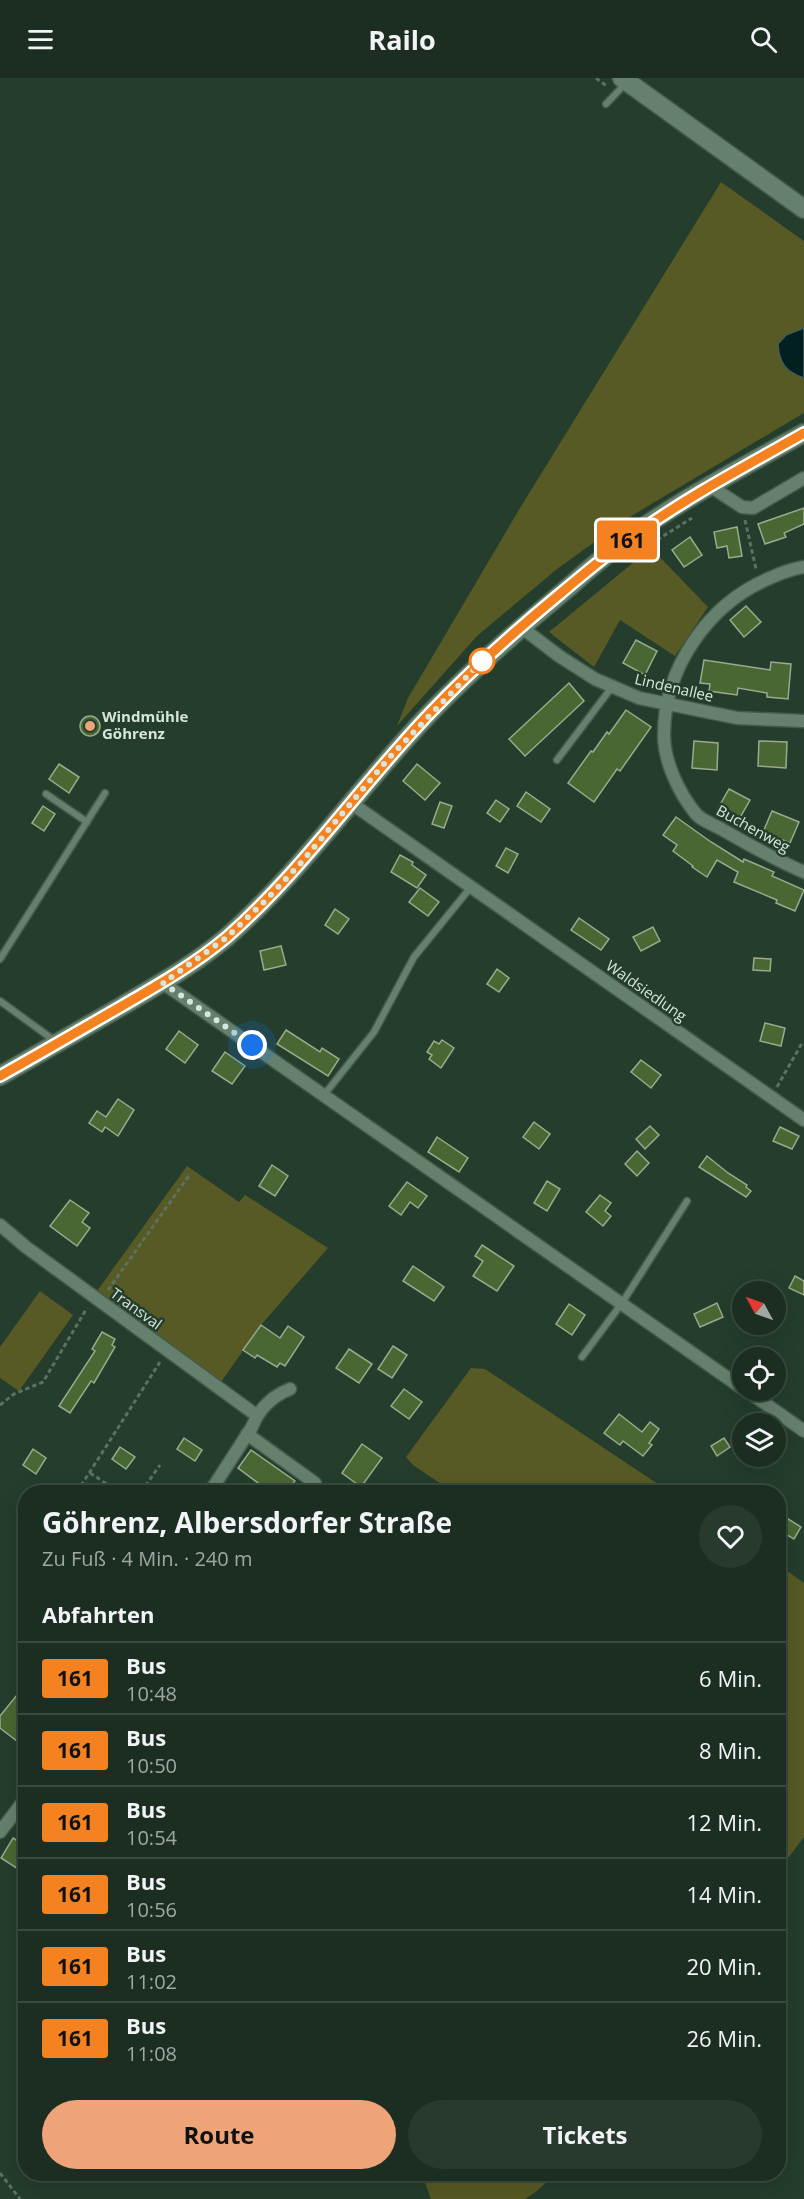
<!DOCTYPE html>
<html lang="de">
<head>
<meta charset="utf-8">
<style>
	:root { --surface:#1b2e21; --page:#283a2e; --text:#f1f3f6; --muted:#a0a8a5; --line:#394a3f; --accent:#efa378 }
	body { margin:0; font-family:"Open Sans",sans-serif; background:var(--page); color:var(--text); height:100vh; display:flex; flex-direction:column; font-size:22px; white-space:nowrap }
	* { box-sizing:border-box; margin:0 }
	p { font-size:20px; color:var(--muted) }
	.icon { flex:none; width:33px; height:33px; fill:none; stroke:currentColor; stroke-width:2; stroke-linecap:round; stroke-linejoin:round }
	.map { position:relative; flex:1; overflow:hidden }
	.drawer { position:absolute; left:18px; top:1407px; width:768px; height:696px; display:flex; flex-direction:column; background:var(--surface); border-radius:24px; box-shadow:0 6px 24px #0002,0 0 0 2px var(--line) }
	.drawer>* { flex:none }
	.badge { padding:0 12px; border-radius:4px; font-size:21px; line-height:39px }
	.needle { width:39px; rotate:310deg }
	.fabs { position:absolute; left:732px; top:1203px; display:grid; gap:12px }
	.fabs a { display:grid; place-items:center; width:54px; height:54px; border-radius:50%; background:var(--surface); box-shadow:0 6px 24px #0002,0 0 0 2px var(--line); font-size:30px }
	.you { position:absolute; width:30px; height:30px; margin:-15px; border:4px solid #fff; border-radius:50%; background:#1a73e8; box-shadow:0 0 0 9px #1a73e833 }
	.map>.badge { position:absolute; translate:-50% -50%; box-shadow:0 0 0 3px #fff }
	h2 { padding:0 24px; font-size:22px; line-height:54px }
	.round { display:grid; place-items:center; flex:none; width:63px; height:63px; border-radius:32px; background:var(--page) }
	.summary { display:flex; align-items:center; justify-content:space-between; height:102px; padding:0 24px }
	h1 { font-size:28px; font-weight:700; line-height:45px }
	.action { display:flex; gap:12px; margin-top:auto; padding:12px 24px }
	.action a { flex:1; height:69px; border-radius:36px; background:var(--accent); color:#111; font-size:24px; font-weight:700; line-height:69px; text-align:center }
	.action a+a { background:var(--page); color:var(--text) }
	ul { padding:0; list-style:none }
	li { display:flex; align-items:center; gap:18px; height:72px; padding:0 24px; border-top:2px solid var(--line) }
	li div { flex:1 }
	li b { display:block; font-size:22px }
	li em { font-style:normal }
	li .badge { min-width:66px; font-weight:700; text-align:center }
	header { display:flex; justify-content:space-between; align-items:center; height:78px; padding:0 24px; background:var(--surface); font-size:27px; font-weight:700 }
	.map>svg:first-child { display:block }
</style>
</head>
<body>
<header><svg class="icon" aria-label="menu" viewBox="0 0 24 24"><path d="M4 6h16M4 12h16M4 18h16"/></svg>Railo<svg class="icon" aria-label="search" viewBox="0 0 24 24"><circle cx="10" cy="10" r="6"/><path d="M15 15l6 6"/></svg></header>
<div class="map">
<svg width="804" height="2121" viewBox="0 0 804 2121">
	<rect width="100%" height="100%" fill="#243d2c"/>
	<g fill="#575a25">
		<path d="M721,104L804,163V335L628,440L557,491L477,558L397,648L408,620L520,430Z"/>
		<path d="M651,470L708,529L675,578L620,542L594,589L549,554Z"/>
		<path d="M187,1088L239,1124L245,1117L328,1170L261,1247L221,1304L97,1213Z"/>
		<path d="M40,1213L73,1237L19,1313L0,1300V1269Z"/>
		<path d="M471,1290L485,1291L670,1414H453L413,1387L406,1379Z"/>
		<path d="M779,1487L804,1505V1759L779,1792Z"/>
		<path d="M422,2096H555L537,2113L525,2121H431Z"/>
	</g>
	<path fill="#032020" stroke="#435b58" stroke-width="1.5" d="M804,250V300C786,294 779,285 778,266L786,257Z"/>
	<g fill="#496732" stroke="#99aa8e" stroke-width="1.5">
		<path d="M804,430V446L784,455L786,459L765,466L758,446Z"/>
		<path d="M737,449L742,478L729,480L727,468L717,470L714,454Z"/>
		<path d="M690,459L702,477L684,489L672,472Z"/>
		<path d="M746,528L761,544L744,559L730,542Z"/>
		<path d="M636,562L657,573L645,597L623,585Z"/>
		<path d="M704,582L770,592L771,584L791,586L788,621L767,619V615L738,610L737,617L709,613L710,606L700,605Z"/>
		<path d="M569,605L584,623L525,678L509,661Z"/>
		<path d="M626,632L651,649L620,693L617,691L594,724L568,705L591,673L593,674L607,654L609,656Z"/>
		<circle cx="90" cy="648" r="10"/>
		<path d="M694,663L718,665L717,692L692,690Z"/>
		<path d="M759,663L787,664L786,690L758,688Z"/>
		<path d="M59,686L79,699L69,715L49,701Z"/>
		<path d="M417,686L440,705L425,722L403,703Z"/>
		<path d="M729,711L750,722L738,743L717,732Z"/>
		<path d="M526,714L550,731L541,744L517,728Z"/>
		<path d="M496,722L509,731L500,744L487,735Z"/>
		<path d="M440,724L452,728L444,750L432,746Z"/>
		<path d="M43,728L55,736L44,753L32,745Z"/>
		<path d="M772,733L799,744L790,765L763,754Z"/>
		<path d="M676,739L711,764L743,784L744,781L774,794L772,798L804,812L795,833L776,825L777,822L734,804L738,794L717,782L707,799L692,789L693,788L673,773L677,767L663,757Z"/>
		<path d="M506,770L518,776L508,795L496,788Z"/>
		<path d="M400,777L413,784L412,787L426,797L417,810L391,794Z"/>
		<path d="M420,810L439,824L428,838L409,824Z"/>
		<path d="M335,831L349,841L338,856L325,847Z"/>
		<path d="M579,840L609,861L601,872L571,852Z"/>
		<path d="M653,849L660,863L641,873L633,859Z"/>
		<path d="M281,868L286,887L264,892L260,873Z"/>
		<path d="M754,880L771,881L770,893L753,892Z"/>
		<path d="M497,891L509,900L499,914L487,906Z"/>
		<path d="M765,945L785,950L781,968L760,963Z"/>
		<path d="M286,952L320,974L322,970L339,981L328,998L277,966Z"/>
		<path d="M179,953L198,967L185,985L166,971Z"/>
		<path d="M442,962L454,970L441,990L429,981L432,977L427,974L434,963L439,966Z"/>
		<path d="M225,974L245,988L232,1006L212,993Z"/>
		<path d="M641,982L661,997L651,1010L631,994Z"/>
		<path d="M118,1021L134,1032L118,1058L105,1049L102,1054L89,1045L97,1033L106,1039Z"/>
		<path d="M534,1044L550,1056L539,1071L523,1059Z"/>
		<path d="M650,1048L659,1057L645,1071L636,1061Z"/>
		<path d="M780,1049L799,1058L792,1071L773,1063Z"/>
		<path d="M437,1059L468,1080L459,1094L428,1074Z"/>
		<path d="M637,1073L649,1085L637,1098L625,1086Z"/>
		<path d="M707,1078L728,1095L747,1107L746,1109L751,1113L746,1119L699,1089Z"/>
		<path d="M272,1087L288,1098L275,1118L259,1108Z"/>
		<path d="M547,1103L560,1111L547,1133L534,1125Z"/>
		<path d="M407,1104L427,1118L418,1130L410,1124L401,1137L389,1128Z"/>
		<path d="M600,1117L611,1125L605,1133L611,1138L603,1148L586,1134Z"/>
		<path d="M70,1122L89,1135L82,1144L90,1150L77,1168L50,1148Z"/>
		<path d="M482,1167L514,1188L497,1213L473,1198L483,1183L475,1178Z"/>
		<path d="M413,1188L444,1209L434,1223L403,1203Z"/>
		<path d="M795,1198L804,1203V1217L789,1210Z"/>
		<path d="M717,1225L723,1239L700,1249L694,1236Z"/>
		<path d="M569,1226L585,1237L572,1257L556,1246Z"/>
		<path d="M261,1247L280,1260L288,1248L304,1259L285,1288L280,1285L277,1289L257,1277L255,1280L243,1272Z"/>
		<path d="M102,1254L115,1261L112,1267L115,1269L94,1305L91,1303L70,1335L59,1328L95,1273L92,1271Z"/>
		<path d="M393,1268L407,1277L392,1300L378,1291Z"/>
		<path d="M349,1271L372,1286L359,1305L336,1290Z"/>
		<path d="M404,1311L422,1324L409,1341L391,1328Z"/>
		<path d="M619,1336L642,1354L650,1344L659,1351L649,1365L652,1367L643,1378L623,1363L620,1367L604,1355Z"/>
		<path d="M184,1360L202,1372L195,1383L177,1371Z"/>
		<path d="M724,1360L730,1369L717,1378L711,1368Z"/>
		<path d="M362,1366L382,1380L361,1409L342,1395Z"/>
		<path d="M120,1369L135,1379L126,1391L112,1381Z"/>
		<path d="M33,1371L46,1380L36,1396L23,1387Z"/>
		<path d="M251,1372L295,1403L286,1414H257L262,1408L238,1390Z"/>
		<path d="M785,1439L801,1449L794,1461L778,1452Z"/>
		<path d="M17,1617L26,1623V1670L0,1650V1638Z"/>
		<path d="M13,1760L26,1768V1778L18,1791L1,1780Z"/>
	</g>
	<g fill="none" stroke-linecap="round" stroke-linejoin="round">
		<defs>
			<g id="lane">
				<path d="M606,26L627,4"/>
				<path d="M557,682L612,609"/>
				<path d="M46,716L87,744"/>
				<path d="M0,881L105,715"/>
				<path d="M0,923L55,963"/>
				<path d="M324,1017L374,954L414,879L471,809"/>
				<path d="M582,1279L622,1225L687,1123"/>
			</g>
			<g id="street">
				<path d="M710,408L742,429L753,430L804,400"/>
				<path d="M804,489C792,491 781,495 770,500C708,526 664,590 664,657C664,684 679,715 696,736C702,743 715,747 723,752C750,767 775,782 804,794"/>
				<path d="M521,549L559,578L595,601L639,620L737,640L804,643"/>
				<path d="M351,725L804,1042"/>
				<path d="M163,905L742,1310"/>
				<path d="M0,1147L26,1169L256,1337"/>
				<path d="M746,1312L804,1353"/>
				<path d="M247,1356L315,1405L308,1414"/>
				<path d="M210,1414L252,1349C259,1331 272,1318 290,1311"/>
				<path d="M0,1754L26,1720"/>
			</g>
			<g id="secondary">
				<path d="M622,0L804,131"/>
				<path d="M0,998C41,974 82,951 122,928C158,907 195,886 227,859C303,792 360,708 430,635C474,590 521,549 569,509C592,488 617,468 642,450C694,415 750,385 804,355"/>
			</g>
		</defs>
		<use href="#lane" stroke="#445a4b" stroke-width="9"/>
		<use href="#street" stroke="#445a4b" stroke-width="15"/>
		<use href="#secondary" stroke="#445a4b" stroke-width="21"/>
		<g stroke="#5b7162" stroke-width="3" stroke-dasharray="4.5 3" stroke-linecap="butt">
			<path d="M596,0L608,9"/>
			<path d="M745,442L756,491"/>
			<path d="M657,462L692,440"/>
			<path d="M777,1009L802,965L804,966"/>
			<path d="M108,1212L190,1096"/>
			<path d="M0,1327L14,1316L43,1304L87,1230"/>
			<path d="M90,1395L119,1414"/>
			<path d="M77,1414L160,1284"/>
			<path d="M141,1414L160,1387"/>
			<path d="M0,2095L20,2121"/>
		</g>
		<use href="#lane" stroke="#65816d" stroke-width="6"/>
		<use href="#street" stroke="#65816d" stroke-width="12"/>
		<use href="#secondary" stroke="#65816d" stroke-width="18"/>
	</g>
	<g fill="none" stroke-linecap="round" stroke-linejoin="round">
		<defs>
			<path id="line" d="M0,998C41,975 82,951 122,928C158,907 195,886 227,859C303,792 360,708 430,635C471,592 515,553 561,515C587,493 614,470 643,451C694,415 750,386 804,355"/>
		</defs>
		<use href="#line" stroke="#fff" stroke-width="14"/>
		<use href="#line" stroke="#f58220" stroke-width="9"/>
		<path stroke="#d7e6da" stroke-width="6" stroke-dasharray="0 10.8" d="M252,967L163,905L226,860L265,823L300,786L388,681L482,583"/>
	</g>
	<circle fill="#fff" stroke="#f58220" stroke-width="3" cx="482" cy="583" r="12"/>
	<circle fill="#efa378" stroke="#243d2c" stroke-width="2" cx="90" cy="648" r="6"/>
	<g text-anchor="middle" stroke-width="5" stroke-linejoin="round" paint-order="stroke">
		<g font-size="15" fill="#d7e6da" stroke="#243d2c">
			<text transform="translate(674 610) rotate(13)" y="5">Lindenallee</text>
			<text transform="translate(753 751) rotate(29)" y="5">Buchenweg</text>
			<text transform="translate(646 913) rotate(35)" y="5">Waldsiedlung</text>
			<text transform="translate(136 1231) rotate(36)" y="5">Transval</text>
		</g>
		<g font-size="15" font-weight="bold" fill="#d7e6da" stroke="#243d2c" text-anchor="start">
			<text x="102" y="644">Windmühle<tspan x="102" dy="17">Göhrenz</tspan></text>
		</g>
	</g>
</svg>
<div class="fabs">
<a><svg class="needle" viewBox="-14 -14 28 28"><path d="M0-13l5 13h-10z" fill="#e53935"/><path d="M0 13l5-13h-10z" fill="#a0a8a5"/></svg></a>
<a><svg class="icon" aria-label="locate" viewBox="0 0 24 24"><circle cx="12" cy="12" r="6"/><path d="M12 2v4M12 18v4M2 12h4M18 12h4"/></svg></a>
<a><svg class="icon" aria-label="layers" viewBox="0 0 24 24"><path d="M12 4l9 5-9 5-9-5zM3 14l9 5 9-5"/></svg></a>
</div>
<div class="you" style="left:252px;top:967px"></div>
<b class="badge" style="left:627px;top:462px;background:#f58220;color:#111">161</b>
<section class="drawer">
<div class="summary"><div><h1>Göhrenz, Albersdorfer Straße</h1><p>Zu Fuß · 4 Min. · 240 m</p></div><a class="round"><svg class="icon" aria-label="heart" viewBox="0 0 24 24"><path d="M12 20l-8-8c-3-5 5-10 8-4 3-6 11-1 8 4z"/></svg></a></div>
<h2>Abfahrten</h2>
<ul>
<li><span class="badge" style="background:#f58220;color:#111">161</span><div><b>Bus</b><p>10:48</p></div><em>6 Min.</em></li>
<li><span class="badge" style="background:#f58220;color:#111">161</span><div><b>Bus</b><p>10:50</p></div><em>8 Min.</em></li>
<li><span class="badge" style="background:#f58220;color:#111">161</span><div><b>Bus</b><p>10:54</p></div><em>12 Min.</em></li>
<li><span class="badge" style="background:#f58220;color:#111">161</span><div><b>Bus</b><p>10:56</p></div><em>14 Min.</em></li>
<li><span class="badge" style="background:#f58220;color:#111">161</span><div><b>Bus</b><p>11:02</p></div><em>20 Min.</em></li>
<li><span class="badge" style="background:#f58220;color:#111">161</span><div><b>Bus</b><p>11:08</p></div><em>26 Min.</em></li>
</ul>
<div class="action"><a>Route</a><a>Tickets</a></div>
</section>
</div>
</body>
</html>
